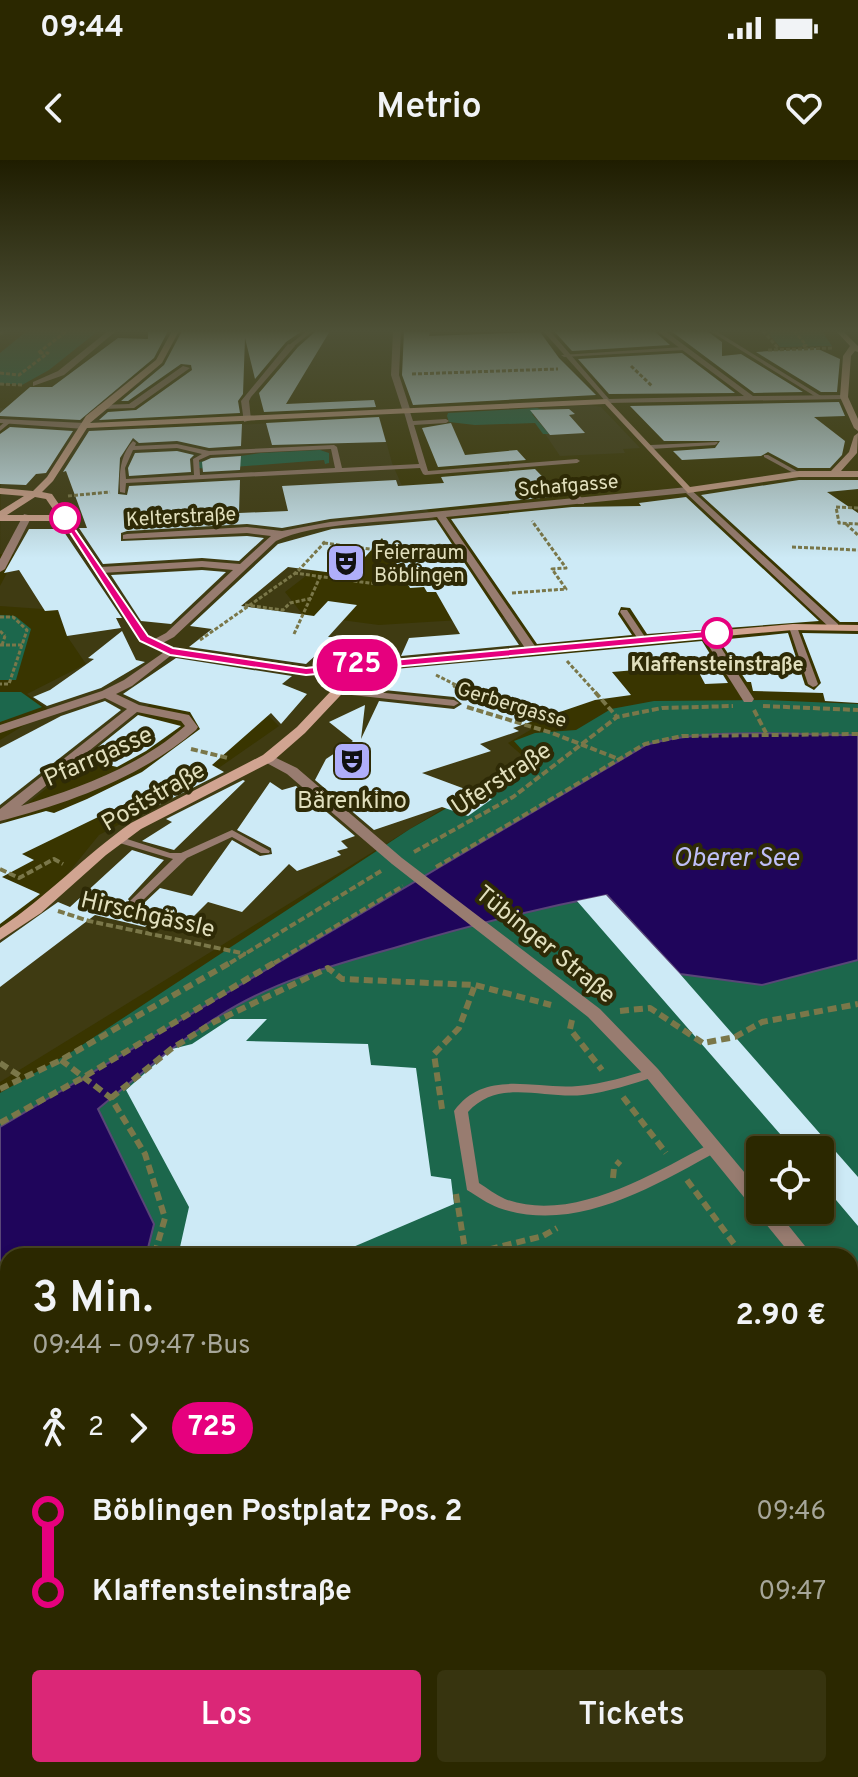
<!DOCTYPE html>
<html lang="de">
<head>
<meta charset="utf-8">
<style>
	:root { --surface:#2b2800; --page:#37340f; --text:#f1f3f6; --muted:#a6a699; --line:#474422; --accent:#db2777 }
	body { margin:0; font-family:Overpass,sans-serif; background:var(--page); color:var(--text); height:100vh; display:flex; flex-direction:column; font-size:30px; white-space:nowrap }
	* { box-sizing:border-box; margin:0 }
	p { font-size:26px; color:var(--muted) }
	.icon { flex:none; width:44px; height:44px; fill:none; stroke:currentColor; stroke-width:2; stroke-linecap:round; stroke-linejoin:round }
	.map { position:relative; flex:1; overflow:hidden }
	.sheet { position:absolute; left:0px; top:1088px; width:858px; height:530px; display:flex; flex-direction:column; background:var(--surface); border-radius:24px 24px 0 0; box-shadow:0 4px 12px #0003,0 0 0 2px var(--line) }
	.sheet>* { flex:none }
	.badge { padding:0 16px; border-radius:26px; font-size:28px; line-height:52px }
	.tools { position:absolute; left:746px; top:976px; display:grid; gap:16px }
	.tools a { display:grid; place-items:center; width:88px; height:88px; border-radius:8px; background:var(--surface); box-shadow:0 4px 12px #0003,0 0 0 2px var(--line); font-size:40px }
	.map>.badge { position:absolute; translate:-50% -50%; box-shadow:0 0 0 4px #fff }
	.legs { display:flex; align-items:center; gap:12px; height:88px; padding:0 32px; font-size:26px }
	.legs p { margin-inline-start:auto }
	.overview { display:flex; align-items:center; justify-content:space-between; height:136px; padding:0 32px }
	h1 { font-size:44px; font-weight:600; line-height:60px }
	.cta { display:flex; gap:16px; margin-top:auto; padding:16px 32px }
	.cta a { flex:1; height:92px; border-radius:8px; background:var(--accent); color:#fff; font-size:32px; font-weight:600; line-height:92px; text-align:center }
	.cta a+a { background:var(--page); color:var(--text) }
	ul { padding:0 32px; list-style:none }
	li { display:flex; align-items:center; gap:28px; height:80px; font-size:30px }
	li i { display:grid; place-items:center; width:12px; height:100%; margin:0 10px; background:currentColor }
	li i::after { content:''; width:20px; height:20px; margin:-10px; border:6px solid; border-radius:50%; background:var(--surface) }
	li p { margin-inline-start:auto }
	li:first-child i { background:linear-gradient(#0000 50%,currentColor 0) }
	li:last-child i { background:linear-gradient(currentColor 50%,#0000 0) }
	.status { display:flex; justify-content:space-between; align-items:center; height:56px; padding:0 40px; background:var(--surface); direction:ltr }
	.status svg { height:22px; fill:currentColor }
	header { display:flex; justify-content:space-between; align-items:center; height:104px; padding:0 32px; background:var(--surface); font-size:36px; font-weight:600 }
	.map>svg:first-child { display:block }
</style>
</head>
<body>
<div class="status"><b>09:44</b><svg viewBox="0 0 49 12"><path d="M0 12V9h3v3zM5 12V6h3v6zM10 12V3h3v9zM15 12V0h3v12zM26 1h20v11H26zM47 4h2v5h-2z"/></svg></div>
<header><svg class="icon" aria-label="back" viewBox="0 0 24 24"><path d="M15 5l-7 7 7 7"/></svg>Metrio<svg class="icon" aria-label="heart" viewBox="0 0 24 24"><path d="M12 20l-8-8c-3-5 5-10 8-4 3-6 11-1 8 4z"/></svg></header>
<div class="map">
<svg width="858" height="1617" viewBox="0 0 858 1617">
	<rect width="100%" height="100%" fill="#393500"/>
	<g fill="#3f3b12">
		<path d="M101,218L143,221L109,246L98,268L147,267L145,278L232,265L380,259L392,303L405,333L415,335L435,360L349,370L328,399L285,432L303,455L379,465L508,457L532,502L489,535L532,569L508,583L525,598L0,922V769L52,733L99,675L190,628L279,566L269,556L164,533L0,666V580L49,550L27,534L86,504L67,476L57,450L0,446V426L17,394H0L1,276L12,262L0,260V248L58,254Z"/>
		<path d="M590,245L601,247L640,288L623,289L625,293L560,296L531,253L541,248Z"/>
		<path d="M230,1610H322L325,1617H221Z"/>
	</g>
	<g fill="#1c674c" fill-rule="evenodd">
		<path d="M27,171H98L49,210L22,225L0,223V193Z"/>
		<path d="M766,171H822L832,186L780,187Z"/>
		<path d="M537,248L543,250L532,254L549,274H543L535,263L475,265L449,262L447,256L448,253Z"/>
		<path d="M320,290L329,293V303L325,304L324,300L207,309L199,308V302L261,293Z"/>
		<path d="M0,455L15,456L31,469L16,520H0Z"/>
		<path d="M0,532H21L42,547L0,562Z"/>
		<path d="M766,540L858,544V1213L850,1214V1096H8V1610H51L41,1617H0V933L73,891L410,669L531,600L514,581L535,573L576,570L611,549L654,541ZM760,990H820V1050H760Z"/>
	</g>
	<path fill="#1f055b" stroke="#594678" stroke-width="2" d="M858,575V800L762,825L680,814L607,735C535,749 464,767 394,788C333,805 272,822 219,856C176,883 137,917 98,949L154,1064L146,1096H8V1407L0,1409V967L646,585C706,567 794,575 858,575Z"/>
	<g fill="#cdeaf6">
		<path d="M148,171H168L154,198L80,260L0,256V253L30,227H52L118,178L148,179Z"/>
		<path d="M182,171H302L286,182L255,219L245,178L243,234L238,241L240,253L99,260L108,252L136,250L192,210L191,205L181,204L128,241H121L164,205Z"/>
		<path d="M316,171H330L286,244L374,240L376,247L264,252L259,233L298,187Z"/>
		<path d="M404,171H430L429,176L540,172L559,198L596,235L413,245L402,215Z"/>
		<path d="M554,171H654L670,185L572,191Z"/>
		<path d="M671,171H707L722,182V196L741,194L803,232L754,233Z"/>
		<path d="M816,188L840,199L837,232H821L756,192Z"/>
		<path d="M682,193L735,233L609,234L578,199Z"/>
		<path d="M839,242L845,256L814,257L845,281L842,295L830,308H798L768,292L761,296L682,300L673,291L715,288L720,281H664L630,246Z"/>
		<path d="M569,249L575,254L569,255L585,273L550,275L530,250Z"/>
		<path d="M379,257L386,282L272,285L266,263Z"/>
		<path d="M451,263L465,295L517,290L526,300L438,307L422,268Z"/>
		<path d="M242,264L241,286L209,288L177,281L139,283L133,278L120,298L118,334L127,335L129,326L240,320L239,353L288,351L282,326L396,320L398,326L444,323L441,317L535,309L561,336L330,359L282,368L247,364L127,371L121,373V381L247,376L264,378L239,401L202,398L103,404L79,368H87L66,311L63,312L89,271Z"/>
		<path d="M10,267L73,271L46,313L36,314L26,325L0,324V274Z"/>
		<path d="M177,291L194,295L190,299L191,312L129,316L128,308L135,293Z"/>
		<path d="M241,296L240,310L203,312L202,302L211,298Z"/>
		<path d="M799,320H858V329L827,332L858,353V462H840L701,335Z"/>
		<path d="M686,337L819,461L647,474L630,448L621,447L618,454L632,475L537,484L451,359L572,347L641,346L639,343Z"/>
		<path d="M436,360L519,485L401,496L409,478L460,474L436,432H427L424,427L410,428L382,378L349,415L288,407L241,446L314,456L328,441L357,445L328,477H336L306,504L189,487L212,469L190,466L278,384L332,369Z"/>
		<path d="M29,369H62L122,458H116L121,468L67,476L58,450L45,451L19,410L4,413Z"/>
		<path d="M202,410L226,412L171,464L141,461L111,415Z"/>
		<path d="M122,471L136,500L145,502L101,528L47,546L33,537L50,530L94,499L88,498Z"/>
		<path d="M788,473L805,525L814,530L821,523L802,473L858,474V543L825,541L823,533L753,531L751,522H747L719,480Z"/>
		<path d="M702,481L728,523L705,524L695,505L612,512L631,535L595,540L513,568L519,571L480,584L491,591L422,613L492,639L468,656L442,647L374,670L315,620L326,599L353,581L329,562L365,545L361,579L379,541L454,549L462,544L454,537L384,530L395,509Z"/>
		<path d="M176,498L292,516L282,524L307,534L281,564L271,553L212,605L224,612L147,651L127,643L22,694L34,700L2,717L40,734L0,764V664L46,651L54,653L87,639L142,612L200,569L190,552L140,542L123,534Z"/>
		<path d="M105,541L121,550L0,645V588L61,556Z"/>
		<path d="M138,555L181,566L146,591L117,607L83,599Z"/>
		<path d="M243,620L245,621L174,690L142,681L172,662L166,659Z"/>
		<path d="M270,622L282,630L296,626L355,676L341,681L348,688L337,691L341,695L297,711L289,704L242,752L208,742L190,760L162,751L145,767L95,755L0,827V783L58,742L70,747L132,690L164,700L128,739L132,746L142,745L160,728L192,736L232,680L260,696L272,694L271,688L237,670Z"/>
		<path d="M606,735L680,814L858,1017V1066L820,1021V990H794L577,741Z"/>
		<path d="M230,859H267L246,881L368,884L371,905L416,908L431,1016L451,1019L454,1044L332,1096H178L189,1047L126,930L172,889L192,884Z"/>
	</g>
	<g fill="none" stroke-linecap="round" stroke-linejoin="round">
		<g stroke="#7a7749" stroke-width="3" stroke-dasharray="4 2" stroke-linecap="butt">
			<path d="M763,171L778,188"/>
			<path d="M794,171L806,185L802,187"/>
			<path d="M0,174L6,171"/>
			<path d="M768,190L834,188"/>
			<path d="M631,206L652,226"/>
			<path d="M0,213L19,215L48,193H38L67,171"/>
			<path d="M412,214L558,209"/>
			<path d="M0,224L23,225"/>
			<path d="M68,336L110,332"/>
			<path d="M858,348L836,347L839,363L858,364"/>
			<path d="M846,364L858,375"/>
			<path d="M324,383L399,393L441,385"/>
			<path d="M792,387L858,390"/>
			<path d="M294,413L377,424L427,386"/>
			<path d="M512,433L566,429L552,409L566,408L532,361"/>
			<path d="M245,445L283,450L290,443L313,438"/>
			<path d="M0,457H13L27,470L9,524H0"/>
			<path d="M0,471L5,476"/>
			<path d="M294,474L320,417"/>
			<path d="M200,480L297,412L324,383L322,380"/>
			<path d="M0,485H22"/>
			<path d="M2,485L5,476"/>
			<path d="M567,501L597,534"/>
			<path d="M436,515L456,525L453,527"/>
		</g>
		<g stroke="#7a7749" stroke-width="4" stroke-dasharray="7 3" stroke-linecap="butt">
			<path d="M595,532L617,557"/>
			<path d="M763,546L858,550"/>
			<path d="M467,547L552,573L616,598"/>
			<path d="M754,550L766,573"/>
			<path d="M191,589L228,598"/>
			<path d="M414,692L513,637L617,557L662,548L733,546"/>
			<path d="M436,707L645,584L682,576L858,574"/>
			<path d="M0,709L19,718L54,699L63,704"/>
			<path d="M58,751L89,761L246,794"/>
			<path d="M230,803L381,711"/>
			<path d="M274,803L403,726"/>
		</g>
		<g stroke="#7a7749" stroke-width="6" stroke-dasharray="9 5" stroke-linecap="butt">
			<path d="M620,851L650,848L703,883L735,877L762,862L858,844"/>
			<path d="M572,860L570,869L602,910"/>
			<path d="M61,900L111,938L145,994L165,1058L154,1096"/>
			<path d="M0,903L23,918"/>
			<path d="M0,929L61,900L233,801"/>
			<path d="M623,937L666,993"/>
			<path d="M111,938L171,889L214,862L328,808L342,819L475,825L551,845"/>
			<path d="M442,949L434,894L459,868L475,825"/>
			<path d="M0,963L82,918L277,801"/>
			<path d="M613,1018L614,1008L620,1001"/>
			<path d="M687,1020L743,1096"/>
			<path d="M456,1034L466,1096"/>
			<path d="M462,1096L543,1076L557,1068"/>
		</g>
		<g stroke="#7a7749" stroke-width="7" stroke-dasharray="12 6" stroke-linecap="butt">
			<path d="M850,1294L858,1292"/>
			<path d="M850,1389L858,1399"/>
			<path d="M0,1461L8,1458"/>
			<path d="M0,1560L8,1561"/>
		</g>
		<g fill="#987c70" fill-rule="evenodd">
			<path d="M307,171H313L293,187H289V185Z"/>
			<path d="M710,171H716L821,236L816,237Z"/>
			<path d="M683,187L685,190L564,197L561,195Z"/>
			<path d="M407,250L410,252L413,261L446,259L449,261L446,263L414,265L428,311L577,299L580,301L577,303L425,315L423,314L420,308L126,323L125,333L120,332C119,313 120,295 133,281L136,283L135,286L177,284L209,291L334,285L337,287L342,308L419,304L404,252ZM177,288L202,294L193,299L194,315L126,319L125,308L133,290ZM331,289L335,308L200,315L199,300L210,295Z"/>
			<path d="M6,261L11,262L0,271V266Z"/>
			<path d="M717,282L718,283L715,285L651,289L648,287L651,285Z"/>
			<path d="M764,295H768L802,314L797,315L764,297Z"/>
			<path d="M568,329H572L584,340V344H578L568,331Z"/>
			<path d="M621,450H627L647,480L646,482H640L620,452Z"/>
			<path d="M793,464L797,467L818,524L816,526L813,527L808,524L789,467Z"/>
			<path d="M356,491L360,494L355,505L351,508L348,507L347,505L353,492Z"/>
			<path d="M336,528L454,540L459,543L454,546L333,533V529Z"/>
			<path d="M232,670L270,691L269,693H261L232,677L187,698L140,743H132L130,741L132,739L173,699L113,681L112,679L113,677H121L170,693H181Z"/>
			<path d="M652,909L657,910L659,913L657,916C632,924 608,932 583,935C543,939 498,918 468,952L479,1023C487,1028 496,1035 505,1039C571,1064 652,1014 708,985H718L720,988L718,991C652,1027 576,1074 499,1048C488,1044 477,1036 467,1030L454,951C485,908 534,930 578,926C604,924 627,916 652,909Z"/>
		</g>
		<g fill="#987c70" fill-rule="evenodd">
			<path d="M108,171H116L64,215L33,226V222L58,211Z"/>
			<path d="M393,171H401L399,215L411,252L407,254L403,252L391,215Z"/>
			<path d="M543,171H550L609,239L744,236L657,171H665L753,236L844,235L848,237L844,239L607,243Z"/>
			<path d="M288,184L295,186L251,237L249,241L251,260L244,262L241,241Z"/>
			<path d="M183,206L190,208L134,248L101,249L97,247L101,245L129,244Z"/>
			<path d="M0,259L85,263L89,266L85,269L0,263Z"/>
			<path d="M688,327L838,464V468H830L686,333L446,357L539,492L533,495L529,494L437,357C392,362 314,362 276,381L174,477L157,486H149V482L166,473L233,410L202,407L101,413L96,410L101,407L202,401L240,404L271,376L247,373L123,379V375L127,374L247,367L282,371L330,362Z"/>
			<path d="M24,354L32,356L5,409L0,412V399Z"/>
			<path d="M703,472H711L754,539L752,542H744L701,474Z"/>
			<path d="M170,488L174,489V493L132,526L116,534L139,545L189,555L198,567L196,570C142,617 69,643 0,661V649L127,549L105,538L0,573V565L102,531L124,520ZM137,552L181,561L185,566C138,607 79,628 21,646Z"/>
			<path d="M268,594L297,608L402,698L600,849L658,909L760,1031V1050H776L813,1096H792L646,917L588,857L392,704L287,614L263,601V595Z"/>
			<path d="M850,1144L858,1147V1169L850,1166Z"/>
			<path d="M368,1610H396L399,1617H371Z"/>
		</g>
		<g fill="#d1a491" fill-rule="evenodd">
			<path d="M172,171H179L162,203L90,263L607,239L690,327L799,311H831L849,292L854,276L858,273L857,293L841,311H858V317H799L688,333L605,244L87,268L53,321L42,332L52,334L148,476L173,488L306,507L793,464L858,465V471L793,470L373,508L355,520L305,573L273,601L141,669L106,695L41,753L0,780V768C47,737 85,695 131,663L263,595L297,567L347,514L354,510L306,515L170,494L140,480L61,361H0V351L24,336L0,334V328L33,331L47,317L86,256L156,200ZM35,337L46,339L57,355H7Z"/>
			<path d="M836,171H843L858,186V192L855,191L851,196L848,237L858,259V271L854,268L840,237L843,196L850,186Z"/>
			<path d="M858,1227V1258L850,1260V1228Z"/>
			<path d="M69,1610H104L101,1617H66Z"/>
			<path d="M141,1610H177L174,1617H138Z"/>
		</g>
	</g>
	<linearGradient id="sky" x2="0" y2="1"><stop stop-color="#1f1d00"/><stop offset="0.43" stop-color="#4e5137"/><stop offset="1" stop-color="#4e5137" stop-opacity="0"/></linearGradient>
	<rect width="858" height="398" fill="url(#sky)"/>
	<path fill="#e6007e" stroke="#fff" stroke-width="2" d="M65,355L148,476L173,488L306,508L717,470L723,473L717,477L306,515L170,495L140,481L61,358Z"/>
	<defs>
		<symbol id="theatre-square" viewBox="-11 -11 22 22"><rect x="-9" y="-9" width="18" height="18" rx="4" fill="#afaefa" stroke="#2e2a06"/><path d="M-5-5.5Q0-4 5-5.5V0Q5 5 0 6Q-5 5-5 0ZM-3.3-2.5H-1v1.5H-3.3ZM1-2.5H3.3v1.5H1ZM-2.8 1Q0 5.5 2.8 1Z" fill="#111"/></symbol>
	</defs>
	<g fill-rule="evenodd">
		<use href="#theatre-square" x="324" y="381" width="44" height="44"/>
		<use href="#theatre-square" x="330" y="579" width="44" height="44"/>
	</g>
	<g fill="#fff" stroke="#e6007e" stroke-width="4">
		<circle cx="65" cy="358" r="14"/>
		<circle cx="717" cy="473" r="14"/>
	</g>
	<g text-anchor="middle" stroke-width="8" stroke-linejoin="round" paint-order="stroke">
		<g font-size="20" fill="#e1dfbd" stroke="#2e2a06">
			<text transform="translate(568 325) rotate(-5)" y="7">Schafgasse</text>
			<text transform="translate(181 356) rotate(-3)" y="7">Kelterstraße</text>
			<text transform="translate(512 544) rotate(17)" y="7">Gerbergasse</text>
		</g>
		<g font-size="20" fill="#e1dfbd" stroke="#2e2a06" text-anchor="start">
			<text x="374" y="399">Feierraum<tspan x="374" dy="23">Böblingen</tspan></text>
		</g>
		<g font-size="20" font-weight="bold" fill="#e1dfbd" stroke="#2e2a06">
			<text x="717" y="511">Klaffensteinstraße</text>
		</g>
		<g font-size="24" fill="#e1dfbd" stroke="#2e2a06">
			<text transform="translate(98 596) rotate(-24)" y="8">Pfarrgasse</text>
			<text transform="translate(501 618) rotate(-33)" y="8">Uferstraße</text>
			<text transform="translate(153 636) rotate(-30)" y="8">Poststraße</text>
			<text transform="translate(148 754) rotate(13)" y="8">Hirschgässle</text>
			<text transform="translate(546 784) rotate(39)" y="8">Tübinger Straße</text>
		</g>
		<g font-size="24" fill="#e1dfbd" stroke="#2e2a06">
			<text x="352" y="648">Bärenkino</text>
		</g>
		<g font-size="26" font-style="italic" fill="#bebef7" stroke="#2e2a06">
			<text x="736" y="706">Oberer See</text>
		</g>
	</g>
</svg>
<div class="tools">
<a><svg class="icon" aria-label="locate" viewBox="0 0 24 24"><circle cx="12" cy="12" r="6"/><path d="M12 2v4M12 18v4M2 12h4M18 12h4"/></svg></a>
</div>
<b class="badge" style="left:357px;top:505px;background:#e6007e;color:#fff">725</b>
<section class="sheet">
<div class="overview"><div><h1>3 Min.</h1><p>09:44 – 09:47 · Bus</p></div><b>2.90 €</b></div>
<div class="legs"><svg class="icon" aria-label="walk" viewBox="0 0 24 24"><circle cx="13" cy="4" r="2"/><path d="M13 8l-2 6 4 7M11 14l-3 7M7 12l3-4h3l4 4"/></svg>2<svg class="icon" aria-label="forward" viewBox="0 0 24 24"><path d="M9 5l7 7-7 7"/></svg><b class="badge" style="background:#e6007e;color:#fff">725</b></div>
<ul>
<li><i style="color:#e6007e"></i><b>Böblingen Postplatz Pos. 2</b><p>09:46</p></li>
<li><i style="color:#e6007e"></i><b>Klaffensteinstraße</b><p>09:47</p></li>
</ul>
<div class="cta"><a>Los</a><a>Tickets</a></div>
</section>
</div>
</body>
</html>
